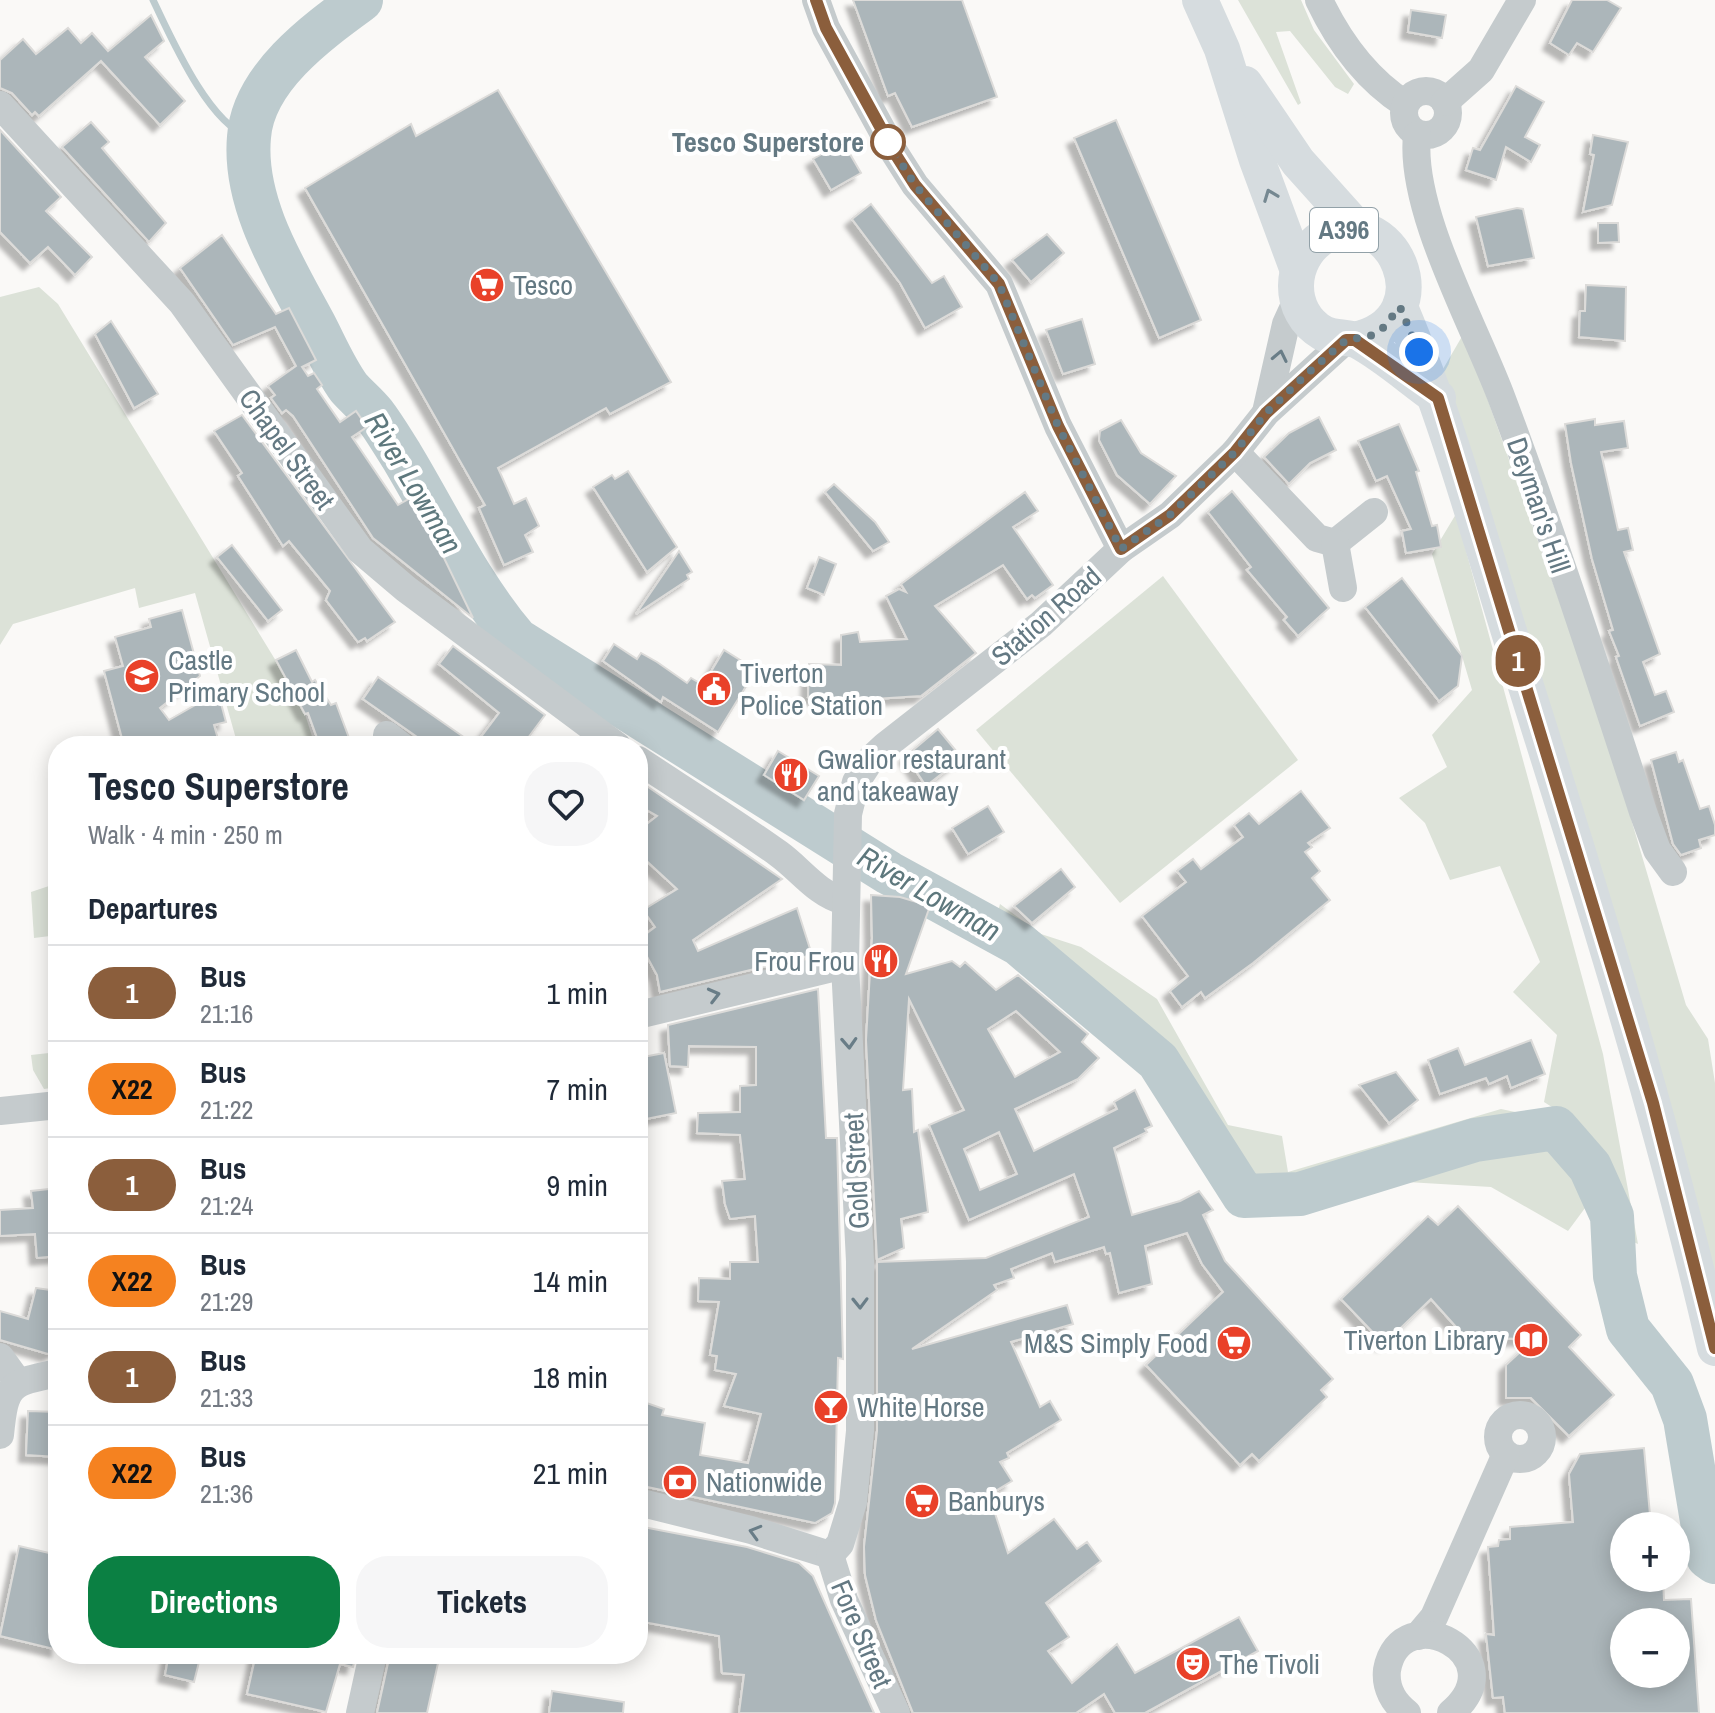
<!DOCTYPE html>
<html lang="en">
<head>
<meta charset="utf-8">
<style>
	:root { --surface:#fff; --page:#f6f6f7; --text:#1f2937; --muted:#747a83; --line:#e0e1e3; --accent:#0b8043 }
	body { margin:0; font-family:"Archivo Narrow",sans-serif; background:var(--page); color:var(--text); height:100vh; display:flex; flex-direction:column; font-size:30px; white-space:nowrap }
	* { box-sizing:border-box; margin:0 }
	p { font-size:26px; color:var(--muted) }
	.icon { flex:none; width:44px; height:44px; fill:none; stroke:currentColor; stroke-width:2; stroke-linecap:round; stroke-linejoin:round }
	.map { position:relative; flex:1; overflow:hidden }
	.panel { position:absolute; left:48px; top:736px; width:600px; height:928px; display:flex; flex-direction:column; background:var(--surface); border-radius:32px; box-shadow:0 4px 20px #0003 }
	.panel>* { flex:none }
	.badge { padding:0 16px; border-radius:26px; font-size:28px; line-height:52px }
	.fabs { position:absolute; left:1610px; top:1512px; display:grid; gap:16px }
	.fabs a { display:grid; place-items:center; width:80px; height:80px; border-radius:50%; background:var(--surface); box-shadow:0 4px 20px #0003; font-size:40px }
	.you { position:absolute; width:40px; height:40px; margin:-20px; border:6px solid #fff; border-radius:50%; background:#1a73e8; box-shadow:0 0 0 12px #1a73e833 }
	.map>.badge { position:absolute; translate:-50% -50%; box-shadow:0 0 0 4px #fff }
	h2 { padding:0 40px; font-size:30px; line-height:72px }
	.round { display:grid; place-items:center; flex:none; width:84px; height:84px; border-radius:32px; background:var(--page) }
	.overview { display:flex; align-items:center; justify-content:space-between; height:136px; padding:0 40px }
	h1 { font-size:38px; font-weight:700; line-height:60px }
	.cta { display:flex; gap:16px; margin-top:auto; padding:16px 40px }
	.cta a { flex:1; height:92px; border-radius:32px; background:var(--accent); color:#fff; font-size:32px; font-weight:700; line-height:92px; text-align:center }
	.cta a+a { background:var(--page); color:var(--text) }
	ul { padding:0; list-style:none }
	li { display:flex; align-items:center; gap:24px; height:96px; padding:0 40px; border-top:2px solid var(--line) }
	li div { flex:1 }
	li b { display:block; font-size:30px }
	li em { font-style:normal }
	li .badge { min-width:88px; font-weight:700; text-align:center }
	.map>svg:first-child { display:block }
</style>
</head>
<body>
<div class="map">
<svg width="1715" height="1713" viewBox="0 0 1715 1713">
	<defs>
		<filter id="shadow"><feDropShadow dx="-7" dy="7" stdDeviation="2" flood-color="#0004"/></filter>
	</defs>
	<rect width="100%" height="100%" fill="#faf9f7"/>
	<g fill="#dce2d8">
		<path d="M1238,0H1301L1314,30L1354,84L1348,94L1335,87L1290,31L1276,32L1301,103L1298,105Z"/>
		<path d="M39,287L58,304L276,661L305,714L315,746H238L195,593L139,608L135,588L13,624L0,645V297Z"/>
		<path d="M1464,333L1603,724L1686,1005L1708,1039L1715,1083V1289L1443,369Z"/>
		<path d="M1456,514L1603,1054L1638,1244L1595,1225L1585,1128L1544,1102L1557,1035L1513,992L1540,962L1500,866L1450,880L1425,823L1399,798L1447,767L1432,735L1472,690L1432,554Z"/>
		<path d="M1163,576L1298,760L1120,903L976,730Z"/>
		<path d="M58,883V935L34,938L31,892Z"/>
		<path d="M1000,904L1041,934L1081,947L1157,999L1228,1125L1282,1136L1288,1172L1501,1109L1543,1118L1588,1204L1568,1231L1491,1187L1407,1182L1252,1217L1177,1092L1076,1003L990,940Z"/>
		<path d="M58,1052V1087L44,1089L33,1070L31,1055Z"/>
	</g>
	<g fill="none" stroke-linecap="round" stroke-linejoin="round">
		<path stroke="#bdcbce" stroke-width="7" d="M153,0C171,37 208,123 248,136"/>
		<path stroke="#bdcbce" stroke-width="44" d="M361,0C317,32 253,78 249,137C243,203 284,268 314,324C325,345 335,369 349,388C357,397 367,405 374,414C384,427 392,441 401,455C439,518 469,584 517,640L889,873L1019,944L1158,1061L1244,1196L1300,1194L1475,1140L1556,1128L1590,1167L1612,1216L1615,1276L1628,1329L1672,1384L1685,1419L1708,1557L1715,1562"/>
	</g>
	<g fill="#acb6ba" stroke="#dcdbd9" stroke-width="2" fill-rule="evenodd" filter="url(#shadow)">
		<path d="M853,0H962L997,97L912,127L895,93L888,96Z"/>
		<path d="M1572,0H1607L1621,8L1593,52L1577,43L1569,55L1550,43Z"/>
		<path d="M1411,10L1446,15L1442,38L1408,32Z"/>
		<path d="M151,15L164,41L145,57L185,101L160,125L101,61L39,116L35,112L32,115L12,93L0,88V60L23,39L36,54L68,28L81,43L92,33L108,51Z"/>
		<path d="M1516,86L1544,102L1525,137L1540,145L1531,162L1506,147L1496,180L1466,170L1473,148L1480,150Z"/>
		<path d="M498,90L671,382L610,414L606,408L498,468L514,504L526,498L539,526L525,535L533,552L504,565L479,508L485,505L305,188L411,124L416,136Z"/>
		<path d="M1116,120L1201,320L1159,338L1074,138Z"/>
		<path d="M91,122L109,142L102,148L166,223L149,242L62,147Z"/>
		<path d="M0,130L61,197L46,211L92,257L75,275L48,247L30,263L0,232Z"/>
		<path d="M1593,135L1628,142L1612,205L1583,212L1594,155L1590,154Z"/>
		<path d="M843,142L861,173L831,190L813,159Z"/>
		<path d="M871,204L932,283L944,276L962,307L925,328L900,283L852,219Z"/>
		<path d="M1517,208L1523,209L1534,258L1488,266L1476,217Z"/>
		<path d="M1598,223H1618L1619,242L1598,243Z"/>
		<path d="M1047,234L1064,253L1031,282L1012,260Z"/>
		<path d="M222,235L276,314L289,308L316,360L302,367L308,376L314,373L322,385L317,389L340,422L356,411L367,427L352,437L398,505L414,496L473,618L373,538L293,416L286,410L282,413L271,398L275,395L268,386L296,366L275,327L233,345L180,268Z"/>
		<path d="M1586,285L1626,287L1625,341L1579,337L1580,311H1585Z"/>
		<path d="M1082,319L1095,364L1063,374L1046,330Z"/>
		<path d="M111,321L158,394L134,408L95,334Z"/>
		<path d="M242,415L395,622L367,641L365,638L358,642L326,600L330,591L289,541L283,546L238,476L242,473L214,431Z"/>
		<path d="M1319,417L1336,450L1310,463L1289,484L1264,457L1289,433Z"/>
		<path d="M1595,419V425L1624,421L1628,448L1601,452L1618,530L1628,528L1633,550L1624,552L1660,654L1643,662L1655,695L1666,691L1674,712L1640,726L1616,657L1619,656L1609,631L1613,630L1592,559L1571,463L1565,424Z"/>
		<path d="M1121,420L1141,453L1176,476L1150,504L1117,475L1099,440L1100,431Z"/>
		<path d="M1399,424L1419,471L1416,472L1432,526L1437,525L1441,547L1406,553L1402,531L1411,529L1387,476L1376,481L1358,441Z"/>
		<path d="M628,471L677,547L647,572L593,487L612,475L615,479Z"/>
		<path d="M834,484L875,522L889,542L873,551L825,492Z"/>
		<path d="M1232,491L1329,608L1298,636L1284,620L1287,617L1247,570L1251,567L1208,512Z"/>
		<path d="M1025,492L1038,511L1013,527L1053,585L1035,598L1032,595L1027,599L1003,565L935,606L976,653L921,696L858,700L808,697L809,664L841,665V635L858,632L860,642L907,639L886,596L899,589L906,592L901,584Z"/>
		<path d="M232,545L282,610L268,621L217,557Z"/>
		<path d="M679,551L692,572L687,575L689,579L636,614Z"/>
		<path d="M819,557L836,564L824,595L807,588Z"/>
		<path d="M1402,578L1462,656L1458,686L1439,701L1365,607Z"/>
		<path d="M182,610L200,676L160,708L169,720L218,692L226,722L214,725L220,746H124L104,671L123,666L115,637L151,627L149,619Z"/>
		<path d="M614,644L637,659L641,653L657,662L687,683L691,678L703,685L724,650L756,670L718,732L663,697L661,702L603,661Z"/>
		<path d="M453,646L545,715L522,746H430L363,699L378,677L475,745L499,713L439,664Z"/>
		<path d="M296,650L312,682L315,680L331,705L336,703L352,746H320L308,713L305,714L276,660Z"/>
		<path d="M938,729L962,758L926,786L906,756Z"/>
		<path d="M778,751L819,776L804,800L764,775Z"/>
		<path d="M1676,752L1679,762L1683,760L1700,809L1709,806L1715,825V835L1699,840L1701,848L1681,855L1673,844L1651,760Z"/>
		<path d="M638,780L782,879L693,940L698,951L797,908L812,955L660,992L657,975L638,940L655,927L643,910L677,889L638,853V831L657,816L638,805Z"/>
		<path d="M1301,791L1330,828L1308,843L1312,847L1305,852L1320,871L1312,878L1330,900L1253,963L1205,998L1201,992L1182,1007L1170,991L1188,976L1142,916L1186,882L1177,871L1193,859L1201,869L1243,837L1234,825L1249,813L1259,824Z"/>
		<path d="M988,806L1004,832L968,854L952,828Z"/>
		<path d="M1061,869L1075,887L1032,923L1014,906Z"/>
		<path d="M871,895L900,897L930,906L906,974L952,961L960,967L965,962L996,990L1018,975L1088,1034L1082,1042L1099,1058L1078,1079L1015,1109L1034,1151L1117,1109L1114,1102L1135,1090L1152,1126L1145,1129L1147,1132L1114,1148L1132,1215L1180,1201L1199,1191L1213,1210L1203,1215L1225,1261L1333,1379L1321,1390L1327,1397L1259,1461L1252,1454L1240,1465L1146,1365L1223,1292L1202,1264L1187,1233L1145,1246L1152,1284L1119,1293L1110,1253L1106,1254L1104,1247L1055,1262L1052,1253L1011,1269L1014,1278L994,1285L997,1290L912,1349L1067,1305L1073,1324L1011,1342L1040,1407L1050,1401L1061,1420L1007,1453L1009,1458L1000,1462L1012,1481L989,1495L1008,1553L1054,1519L1077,1549L1087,1542L1101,1561L1046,1603L1069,1637L1048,1651L1072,1683L1117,1644L1135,1673L1239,1617L1258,1651L1145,1713H1115L1104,1694L1076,1713H913L876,1620L865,1575L864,1547L877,1431V1262L986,1258L1089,1217L1074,1174L969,1220L929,1125L964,1110L909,999L903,1090L912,1089L914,1132L918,1130L928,1212L901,1219L904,1248L877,1260L866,1040L872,938ZM1016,1011L1060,1052L1015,1077L988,1029ZM999,1132L1017,1174L980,1190L964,1149Z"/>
		<path d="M818,989L826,1138H837L843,1359L838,1358L835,1503L832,1513L815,1523L638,1485V1400L664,1409L662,1415L705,1423L700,1455L748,1463L761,1414L724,1406L736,1374L715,1370L717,1356L710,1355L719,1302L698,1301L699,1278L730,1279V1262H758L755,1216L730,1219L725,1204L722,1181L745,1179L740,1135L697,1133L698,1113L740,1112V1086L756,1085V1047L689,1046L688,1067L670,1066L668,1025Z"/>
		<path d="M1531,1040L1545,1074L1511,1088L1507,1076L1489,1084L1486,1078L1440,1094L1428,1060L1458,1048L1465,1065Z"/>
		<path d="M664,1053L676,1113L641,1120L638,1058Z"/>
		<path d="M1396,1072L1418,1100L1389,1123L1359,1085Z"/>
		<path d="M58,1188V1256L37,1258L35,1234L0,1236V1210L33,1208L31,1191Z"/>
		<path d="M1458,1206L1581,1335L1569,1347L1614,1395L1569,1436L1531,1398H1506V1365L1534,1339L1466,1338L1431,1299L1384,1344L1341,1299L1428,1216L1438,1225Z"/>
		<path d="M36,1288L58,1291V1349L48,1354L0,1340V1311L28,1319Z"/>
		<path d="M28,1411L58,1412V1457L26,1455Z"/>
		<path d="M1644,1448L1651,1526H1624V1578H1663L1664,1600L1691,1599L1699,1713H1505L1503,1697L1493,1698L1486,1634L1494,1635L1488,1547L1498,1546L1499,1540L1510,1539V1527L1573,1522L1569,1474L1580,1454ZM1624,1622H1676V1674H1624Z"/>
		<path d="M638,1526L747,1547L799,1563L813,1576L874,1713H739L744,1675L722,1673L719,1636L638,1621Z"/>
		<path d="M19,1546L58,1555V1650L0,1636Z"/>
		<path d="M169,1654H201L194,1682L165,1675Z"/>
		<path d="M256,1654H356L353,1667L340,1664L326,1712L247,1694Z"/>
		<path d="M390,1654H440L427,1713H377Z"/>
		<path d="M552,1691L624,1702L623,1713H549Z"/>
	</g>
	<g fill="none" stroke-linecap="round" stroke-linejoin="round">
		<g stroke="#c5cbcd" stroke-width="28">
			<path d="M816,0L826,28L894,152L915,185L999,284L1058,426L1121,549"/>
			<path d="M1319,0C1339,42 1366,79 1405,104"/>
			<circle cx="1426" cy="113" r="22"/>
			<path d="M1445,102L1481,70L1522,0"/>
			<path d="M0,105L182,303L360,550L406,589L617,746"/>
			<path d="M1417,135C1409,210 1475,326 1502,399C1553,535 1598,674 1643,812L1657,850L1673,872"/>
			<path d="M1266,412L1286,324L1297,300"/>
			<path d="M1235,452L1317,538L1335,543L1374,512"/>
			<path d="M1335,543L1343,588"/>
			<path d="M387,735L401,746"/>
			<path d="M638,760C685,791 733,821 779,854C801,870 817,894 844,901"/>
			<path d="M638,1015L845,965"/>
			<path d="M0,1111L58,1105"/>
			<path d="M0,1357L18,1382"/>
			<circle cx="1520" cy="1437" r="22"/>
			<path d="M0,1435C5,1384 9,1383 58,1373"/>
			<path d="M638,1502L751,1530L830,1555"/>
			<path d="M830,1555L840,1544L853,1502L860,1431V1261L845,965L848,814L856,782L871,759L885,746L1041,624L1121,549L1170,515L1235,452L1266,413L1346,340"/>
			<path d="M830,1555L844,1600L896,1713"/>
			<path d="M1418,1636L1434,1617L1506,1454"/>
			<path d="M360,1713L373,1654"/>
			<path d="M1407,1713C1394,1703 1385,1688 1387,1670C1400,1595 1519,1655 1451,1713"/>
		</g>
		<g stroke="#d6dcdf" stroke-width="36">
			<path d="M1200,0L1222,49L1257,160L1297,268"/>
			<path d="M1245,84L1298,162L1359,230"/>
			<path d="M1400,307C1451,428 1484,554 1524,680C1594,901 1663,1122 1715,1348"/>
			<path d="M1355,340C1448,319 1391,195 1323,237C1288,259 1286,312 1323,333C1334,339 1348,336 1358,341C1386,356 1412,380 1438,398"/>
		</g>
	</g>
	<defs><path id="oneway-chevron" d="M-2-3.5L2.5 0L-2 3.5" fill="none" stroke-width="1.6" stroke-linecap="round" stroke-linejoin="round" transform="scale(2)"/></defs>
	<use stroke="#758891" href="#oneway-chevron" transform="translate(1270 195) rotate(-111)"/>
	<g stroke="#697d87">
		<use href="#oneway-chevron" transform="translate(1280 356) rotate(-78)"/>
		<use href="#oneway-chevron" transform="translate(714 995) rotate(-14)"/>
		<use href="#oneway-chevron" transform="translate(849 1043) rotate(87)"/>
		<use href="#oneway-chevron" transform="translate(860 1303) rotate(89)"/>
		<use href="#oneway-chevron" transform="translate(755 1532) rotate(-164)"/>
	</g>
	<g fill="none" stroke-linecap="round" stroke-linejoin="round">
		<defs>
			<path id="line" d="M816,0L826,28L894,152L915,185L999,284L1058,426L1121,549L1170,515L1235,452L1266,413L1346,340H1355L1438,398L1653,1103L1715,1348"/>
		</defs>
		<use href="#line" stroke="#fff" stroke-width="18"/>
		<use href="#line" stroke="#8b5e3c" stroke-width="12"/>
		<path stroke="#647983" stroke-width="8" stroke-dasharray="0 14.4" d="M888,142L915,185L999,284L1058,426L1121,549L1170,515L1235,452L1266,413L1309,372L1346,340L1370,336L1382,329L1400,307L1419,352"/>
	</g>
	<defs>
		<symbol id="supermarket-disc" viewBox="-11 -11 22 22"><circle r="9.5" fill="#e94129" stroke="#fff"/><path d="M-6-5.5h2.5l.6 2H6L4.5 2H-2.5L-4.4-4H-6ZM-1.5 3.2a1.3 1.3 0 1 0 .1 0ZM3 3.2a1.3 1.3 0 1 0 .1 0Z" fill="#fff"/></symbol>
		<symbol id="school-disc" viewBox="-11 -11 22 22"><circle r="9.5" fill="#e94129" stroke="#fff"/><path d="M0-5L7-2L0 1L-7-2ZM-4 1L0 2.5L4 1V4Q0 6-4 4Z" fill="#fff"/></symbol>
		<symbol id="civic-disc" viewBox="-11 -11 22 22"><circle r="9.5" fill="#e94129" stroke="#fff"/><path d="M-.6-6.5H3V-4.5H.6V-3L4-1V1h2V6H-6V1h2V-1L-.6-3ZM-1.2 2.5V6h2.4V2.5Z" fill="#fff"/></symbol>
		<symbol id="restaurant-disc" viewBox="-11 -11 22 22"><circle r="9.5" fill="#e94129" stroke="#fff"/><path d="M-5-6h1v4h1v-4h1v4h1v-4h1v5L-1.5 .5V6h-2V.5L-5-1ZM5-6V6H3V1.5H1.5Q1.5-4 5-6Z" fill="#fff"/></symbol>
		<symbol id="library-disc" viewBox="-11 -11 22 22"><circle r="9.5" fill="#e94129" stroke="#fff"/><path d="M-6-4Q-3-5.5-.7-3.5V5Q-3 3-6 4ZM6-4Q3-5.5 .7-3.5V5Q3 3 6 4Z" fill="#fff"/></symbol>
		<symbol id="bar-disc" viewBox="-11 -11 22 22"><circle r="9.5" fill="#e94129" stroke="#fff"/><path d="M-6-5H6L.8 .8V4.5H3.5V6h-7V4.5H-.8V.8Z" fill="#fff"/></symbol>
		<symbol id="bank-disc" viewBox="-11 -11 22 22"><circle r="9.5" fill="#e94129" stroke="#fff"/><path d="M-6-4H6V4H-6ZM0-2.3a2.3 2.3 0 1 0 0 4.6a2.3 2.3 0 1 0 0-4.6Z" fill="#fff"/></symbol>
		<symbol id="theatre-disc" viewBox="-11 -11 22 22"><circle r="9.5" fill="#e94129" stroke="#fff"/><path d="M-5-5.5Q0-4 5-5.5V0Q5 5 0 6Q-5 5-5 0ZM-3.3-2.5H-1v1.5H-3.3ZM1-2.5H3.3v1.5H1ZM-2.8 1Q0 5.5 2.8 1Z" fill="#fff"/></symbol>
	</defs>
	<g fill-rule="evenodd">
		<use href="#supermarket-disc" x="467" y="265" width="40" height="40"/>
		<use href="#school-disc" x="122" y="656" width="40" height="40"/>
		<use href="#civic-disc" x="694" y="669" width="40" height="40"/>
		<use href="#restaurant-disc" x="771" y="755" width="40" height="40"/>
		<use href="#restaurant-disc" x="861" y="941" width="40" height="40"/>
		<use href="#library-disc" x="1511" y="1320" width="40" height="40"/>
		<use href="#supermarket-disc" x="1214" y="1323" width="40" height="40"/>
		<use href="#bar-disc" x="811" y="1387" width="40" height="40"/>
		<use href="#bank-disc" x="660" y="1462" width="40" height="40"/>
		<use href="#supermarket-disc" x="902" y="1481" width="40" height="40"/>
		<use href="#theatre-disc" x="1173" y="1644" width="40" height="40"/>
	</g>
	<circle fill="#fff" stroke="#8b5e3c" stroke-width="4" cx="888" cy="142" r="16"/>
	<g text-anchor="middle" stroke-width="8" stroke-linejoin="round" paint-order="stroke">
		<rect fill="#fff" stroke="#92a1a8" stroke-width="2" x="1310" y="208" width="68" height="44" rx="6"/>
		<g font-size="26" font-weight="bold" fill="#647983">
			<text x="1344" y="239">A396</text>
		</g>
		<g font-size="28" font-weight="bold" fill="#647983" stroke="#fff" text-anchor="end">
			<text x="864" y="152">Tesco Superstore</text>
		</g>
		<g font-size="28" fill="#647983" stroke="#fff" text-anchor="start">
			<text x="513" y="295">Tesco</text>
			<text x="168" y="670">Castle<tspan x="168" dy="32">Primary School</tspan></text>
			<text x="740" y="683">Tiverton<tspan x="740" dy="32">Police Station</tspan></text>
			<text x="817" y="769">Gwalior restaurant<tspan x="817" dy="32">and takeaway</tspan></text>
			<text x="855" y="971" text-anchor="end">Frou Frou</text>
			<text x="1505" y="1350" text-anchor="end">Tiverton Library</text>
			<text x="1208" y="1353" text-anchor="end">M&amp;S Simply Food</text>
			<text x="857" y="1417">White Horse</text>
			<text x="706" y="1492">Nationwide</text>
			<text x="948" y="1511">Banburys</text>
			<text x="1219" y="1674">The Tivoli</text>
		</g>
		<g font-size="28" fill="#647983" stroke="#fff">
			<text transform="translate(287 449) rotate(54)" y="10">Chapel Street</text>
			<text transform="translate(1539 505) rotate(71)" y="10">Deyman's Hill</text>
			<text transform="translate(1046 616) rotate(-41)" y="10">Station Road</text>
			<text transform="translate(856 1171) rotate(-93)" y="10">Gold Street</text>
			<text transform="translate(862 1634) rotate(67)" y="10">Fore Street</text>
		</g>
		<g font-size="30" font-style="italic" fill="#5e787d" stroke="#fff">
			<text transform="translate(413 483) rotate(59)" y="10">River Lowman</text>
			<text transform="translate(929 894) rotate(30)" y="10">River Lowman</text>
		</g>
	</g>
</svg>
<div class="fabs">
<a>+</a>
<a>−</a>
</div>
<div class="you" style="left:1419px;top:352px"></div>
<b class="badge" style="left:1518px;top:661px;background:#8b5e3c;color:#fff">1</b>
<section class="panel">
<div class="overview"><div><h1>Tesco Superstore</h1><p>Walk · 4 min · 250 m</p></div><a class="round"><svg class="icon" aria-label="heart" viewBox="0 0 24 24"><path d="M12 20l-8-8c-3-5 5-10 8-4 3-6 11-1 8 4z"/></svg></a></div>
<h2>Departures</h2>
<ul>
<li><span class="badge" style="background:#8b5e3c;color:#fff">1</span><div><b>Bus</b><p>21:16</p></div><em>1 min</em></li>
<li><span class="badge" style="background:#f58220;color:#111">X22</span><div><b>Bus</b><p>21:22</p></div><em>7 min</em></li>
<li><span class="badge" style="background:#8b5e3c;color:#fff">1</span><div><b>Bus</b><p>21:24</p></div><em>9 min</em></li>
<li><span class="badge" style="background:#f58220;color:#111">X22</span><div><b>Bus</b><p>21:29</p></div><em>14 min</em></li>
<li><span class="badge" style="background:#8b5e3c;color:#fff">1</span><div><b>Bus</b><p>21:33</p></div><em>18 min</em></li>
<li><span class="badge" style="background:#f58220;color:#111">X22</span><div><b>Bus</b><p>21:36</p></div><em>21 min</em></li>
</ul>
<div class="cta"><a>Directions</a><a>Tickets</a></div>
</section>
</div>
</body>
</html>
